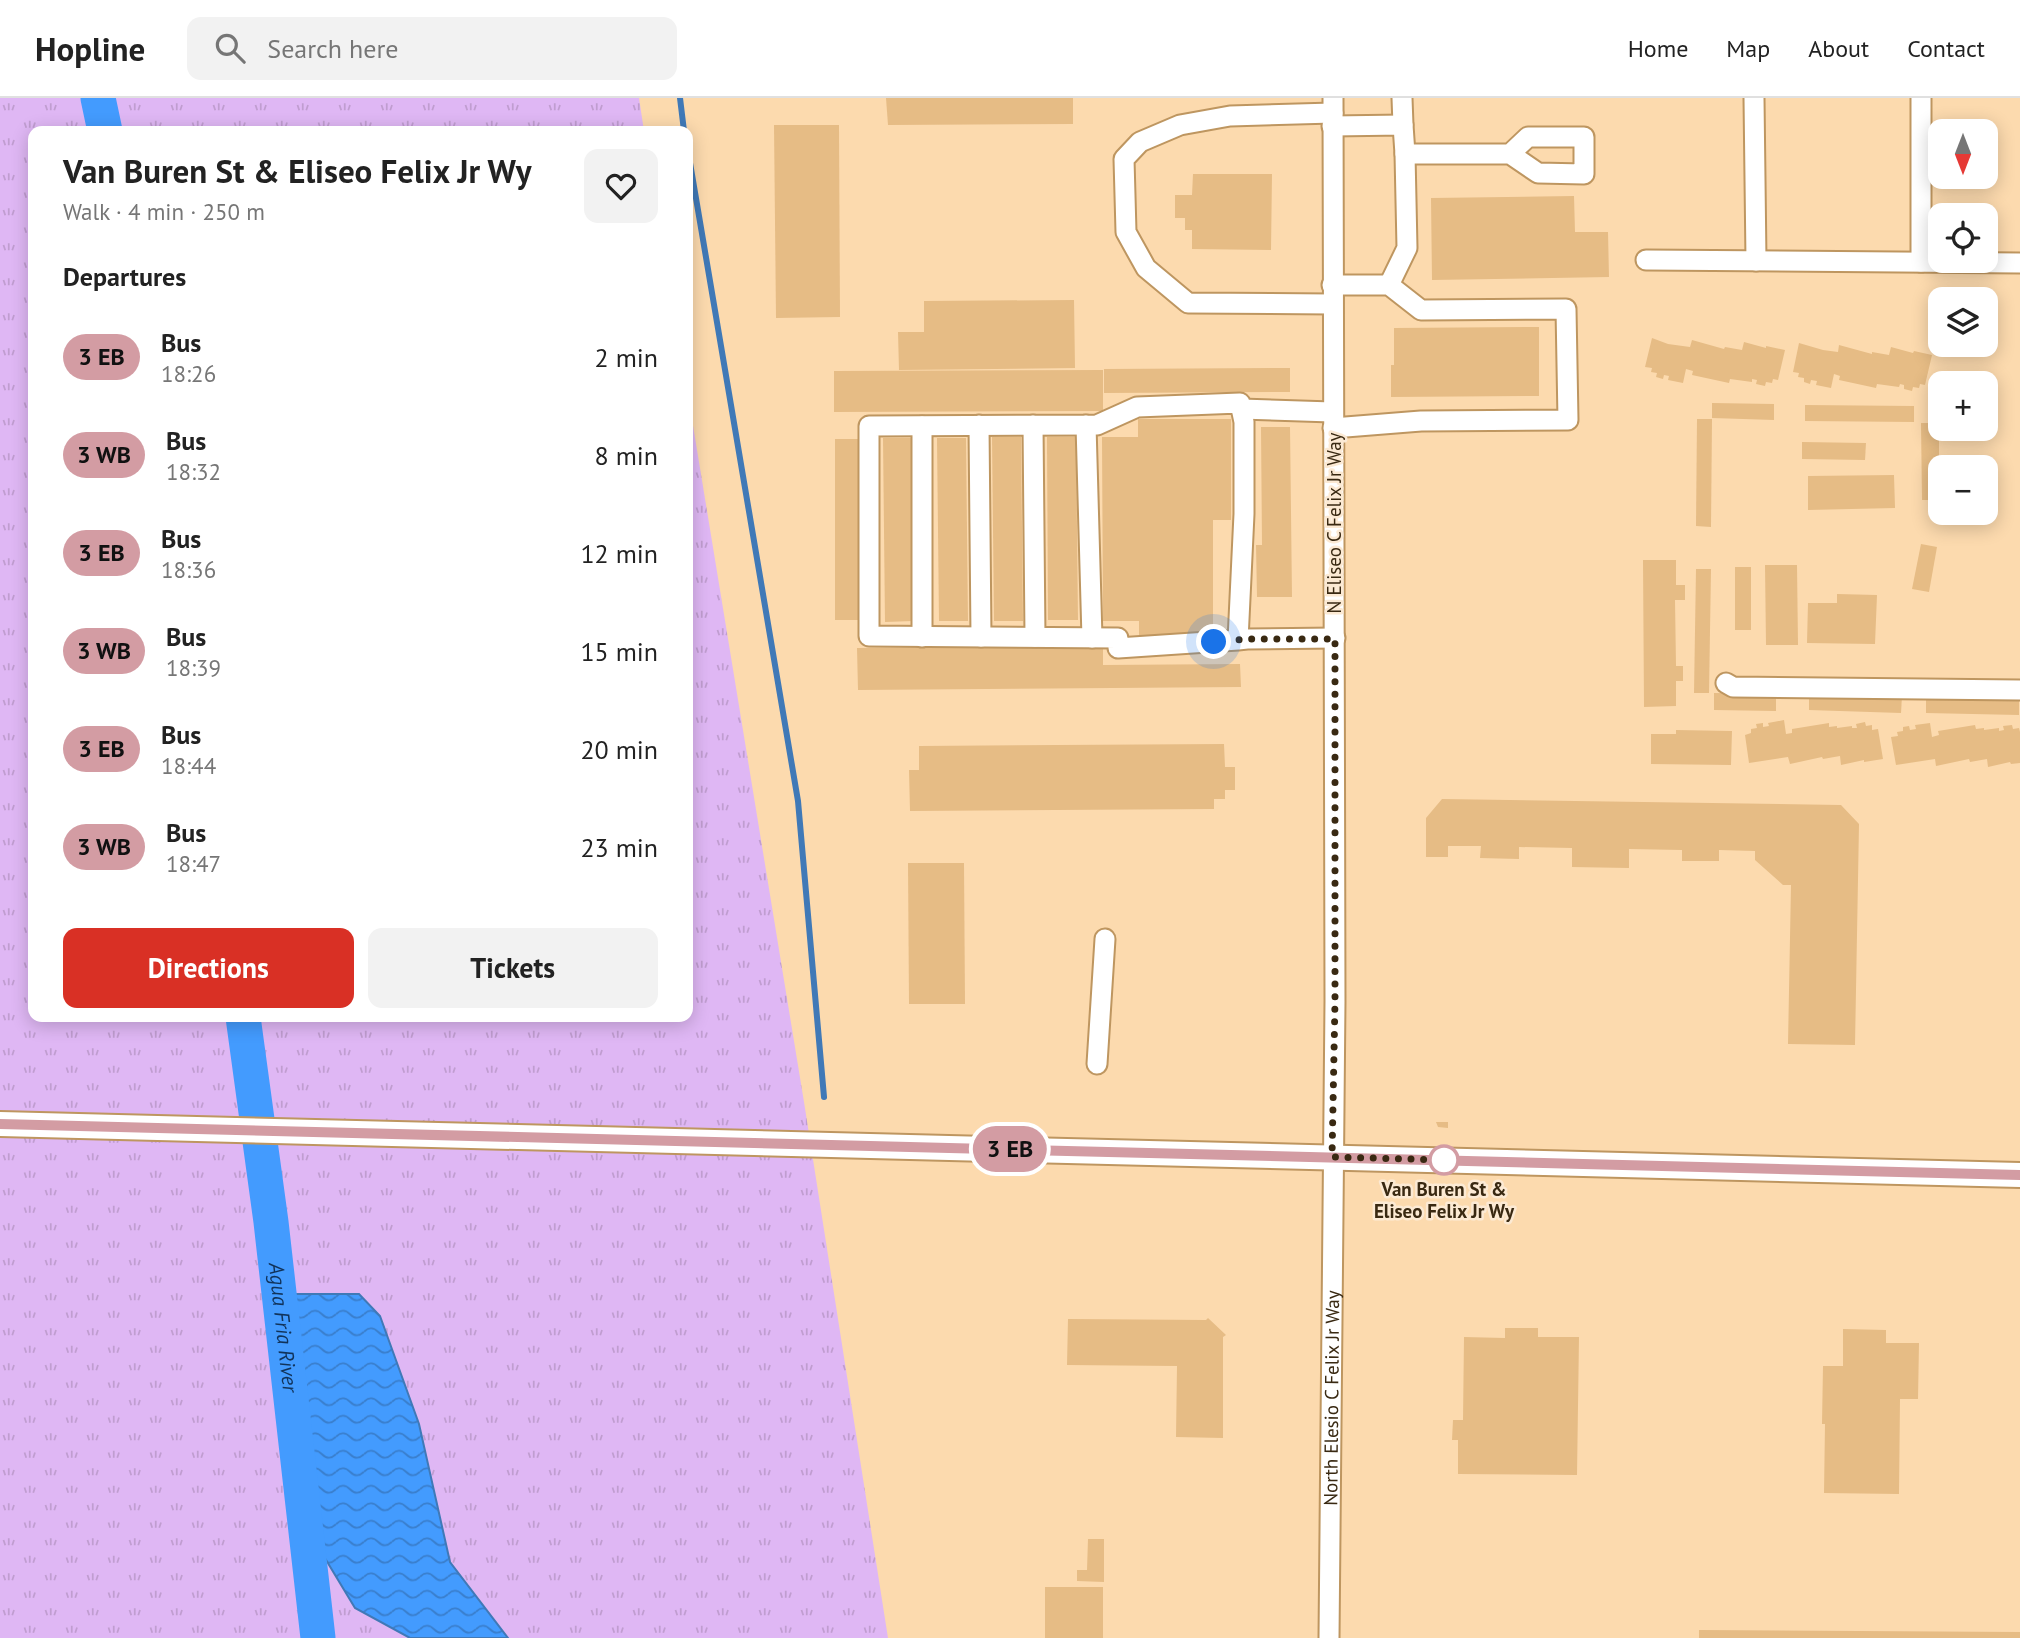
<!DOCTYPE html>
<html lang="en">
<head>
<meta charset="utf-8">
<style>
	:root { --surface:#fff; --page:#f2f2f2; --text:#222; --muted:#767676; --line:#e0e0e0; --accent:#d93025 }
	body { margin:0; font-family:"PT Sans",sans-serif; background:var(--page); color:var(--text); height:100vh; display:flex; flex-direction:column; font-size:26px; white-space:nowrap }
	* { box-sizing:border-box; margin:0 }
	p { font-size:23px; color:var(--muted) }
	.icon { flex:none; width:38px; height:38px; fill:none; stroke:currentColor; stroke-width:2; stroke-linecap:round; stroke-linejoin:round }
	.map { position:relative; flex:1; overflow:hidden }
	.sheet { position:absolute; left:28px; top:28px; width:665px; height:896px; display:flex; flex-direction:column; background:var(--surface); border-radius:14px; box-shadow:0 4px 18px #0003 }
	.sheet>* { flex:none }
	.badge { padding:0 14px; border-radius:23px; font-size:24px; line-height:46px }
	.needle { width:46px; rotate:180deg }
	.tools { position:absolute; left:1928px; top:21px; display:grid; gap:14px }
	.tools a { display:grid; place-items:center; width:70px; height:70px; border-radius:14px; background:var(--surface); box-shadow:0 4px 18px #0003; font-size:35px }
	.you { position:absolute; width:35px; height:35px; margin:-18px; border:5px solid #fff; border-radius:50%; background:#1a73e8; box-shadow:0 0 0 10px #1a73e833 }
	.map>.badge { position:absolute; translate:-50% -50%; box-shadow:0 0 0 4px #fff }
	h2 { padding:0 35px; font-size:26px; line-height:63px }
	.round { display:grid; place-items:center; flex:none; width:74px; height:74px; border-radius:14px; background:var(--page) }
	.summary { display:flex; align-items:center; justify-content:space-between; height:119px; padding:0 35px }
	h1 { font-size:33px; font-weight:700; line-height:52px }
	.button { display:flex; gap:14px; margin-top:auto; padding:14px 35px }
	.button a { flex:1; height:80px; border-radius:14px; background:var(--accent); color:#fff; font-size:28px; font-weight:700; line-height:80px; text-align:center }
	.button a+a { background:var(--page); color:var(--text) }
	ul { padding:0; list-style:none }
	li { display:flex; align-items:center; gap:21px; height:98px; padding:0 35px }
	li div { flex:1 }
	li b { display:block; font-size:26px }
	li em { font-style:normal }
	li .badge { min-width:77px; font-weight:700; text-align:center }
	header { display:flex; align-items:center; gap:42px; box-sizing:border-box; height:98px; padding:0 35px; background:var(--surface); border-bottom:2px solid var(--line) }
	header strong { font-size:33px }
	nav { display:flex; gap:38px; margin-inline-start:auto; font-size:24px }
	.search { width:490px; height:63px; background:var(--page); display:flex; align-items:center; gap:18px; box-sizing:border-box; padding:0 24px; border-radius:14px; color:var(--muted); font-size:26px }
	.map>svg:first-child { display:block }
</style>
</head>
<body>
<header>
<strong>Hopline</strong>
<div class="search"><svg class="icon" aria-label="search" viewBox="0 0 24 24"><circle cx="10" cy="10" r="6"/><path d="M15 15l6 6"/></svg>Search here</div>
<nav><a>Home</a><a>Map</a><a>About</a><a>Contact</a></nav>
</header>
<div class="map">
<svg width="2020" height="1540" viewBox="0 0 2020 1540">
	<defs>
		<pattern id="grass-tufts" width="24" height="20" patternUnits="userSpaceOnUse" patternTransform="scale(1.75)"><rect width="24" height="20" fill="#dfb7f4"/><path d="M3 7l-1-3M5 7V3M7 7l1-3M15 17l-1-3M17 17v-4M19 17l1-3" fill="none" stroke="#c09dd0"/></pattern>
		<pattern id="water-waves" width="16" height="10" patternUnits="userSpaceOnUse" patternTransform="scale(1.75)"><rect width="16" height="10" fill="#439bfe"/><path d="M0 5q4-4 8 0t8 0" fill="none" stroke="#397ecc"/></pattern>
	</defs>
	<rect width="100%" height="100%" fill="#fcdaae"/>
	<path fill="url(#grass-tufts)" d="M0,0H639L644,33H33V919H688V297L804,1004L888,1540H0Z"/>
	<path fill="url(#water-waves)" stroke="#4079b7" stroke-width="2" d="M293,1196H359L380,1218L419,1326L450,1464L508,1540H410L355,1510L311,1437L297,1401L286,1218Z"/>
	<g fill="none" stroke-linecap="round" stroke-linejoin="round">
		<g stroke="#4079b7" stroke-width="6">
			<path d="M680,0L684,33"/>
			<path d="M688,53L798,703L824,999"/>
		</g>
		<g stroke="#439bfe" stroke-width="35">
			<path d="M98,0L105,33"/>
			<path id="s1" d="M243,919L271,1124L318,1540"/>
		</g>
	</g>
	<g fill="#e6bc85">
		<path d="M886,0H1073V26L888,27Z"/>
		<path d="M774,27H839L840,219L776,220Z"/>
		<path d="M1193,76H1272L1271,152L1192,151V132H1185V120H1175V97H1192Z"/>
		<path d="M1574,98L1575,134H1608L1609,179L1432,182L1431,100Z"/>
		<path d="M1074,202L1075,270L899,272L898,234H924V203Z"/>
		<path d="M1539,229V298L1391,299V267H1394V230Z"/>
		<path d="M1652,240L1668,246L1690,249L1692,242L1724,251L1725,249L1742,252L1744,244L1766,250V248L1785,252L1778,282L1773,281L1772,285L1766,284L1765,288L1756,286L1757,282L1752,281V284L1730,281L1729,285L1692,277L1693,273L1686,271L1683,285L1668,282L1669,278L1664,277L1663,281L1656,279L1657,275L1651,274L1652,270L1645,269Z"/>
		<path d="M1799,245L1823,252L1838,254L1839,247L1872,256V254L1889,257L1891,249L1913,255L1914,253L1932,257L1925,287L1920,286L1919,290L1913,289L1912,293L1904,291V287L1900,286L1899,289L1877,286L1876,290L1839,282L1840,278L1834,276L1831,290L1816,287L1817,283L1811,282L1810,286L1804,284V280L1798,279L1799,275L1793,274Z"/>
		<path d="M1290,270V294L1104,295V271Z"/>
		<path d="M1103,272V313L834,314V273Z"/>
		<path d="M1712,305L1774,306V322L1712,320Z"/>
		<path d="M1805,307L1914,308V324L1805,323Z"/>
		<path d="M1138,321H1231V422H1213V540H1139V523H1103L1102,339H1138Z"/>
		<path d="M1697,321H1712L1711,429L1696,428Z"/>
		<path d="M1921,325H1939V402H1922Z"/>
		<path d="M1261,329H1290L1292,499H1257L1256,447H1262Z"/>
		<path d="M992,339H1021L1023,523H994Z"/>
		<path d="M1047,339H1076L1078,522H1048Z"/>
		<path d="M883,340H912L913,523L885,524Z"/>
		<path d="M937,340H966L968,523H939Z"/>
		<rect x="835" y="341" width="23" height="181"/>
		<path d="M1802,344L1866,345L1865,362L1802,361Z"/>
		<path d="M1894,377L1895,410L1808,412V378Z"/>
		<path d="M1921,446L1937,449L1929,494L1912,491Z"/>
		<path d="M1643,462H1676V487H1685V502H1675L1676,568H1683V583H1676V608L1644,609Z"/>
		<path d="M1765,467H1797L1798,547H1766Z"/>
		<rect x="1735" y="469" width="16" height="63"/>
		<path d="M1696,471H1711L1709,595H1694Z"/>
		<path d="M1837,496L1877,497L1875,546L1807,545L1808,505H1837Z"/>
		<path d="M1103,548V567L1240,566L1241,589L858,592L857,550Z"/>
		<path d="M1714,595L1776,596V613L1714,612Z"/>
		<path d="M1809,596L1902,598L1901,615L1809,612Z"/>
		<path d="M1926,599L2019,601V617L1926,615Z"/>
		<path d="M1784,622L1786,636L1792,635V631L1829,625V629L1837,628V630L1852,628V630H1857L1856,626L1865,624L1866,628L1872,627V632L1878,631L1883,661L1864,664V662L1841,667L1840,658L1823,661L1822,659L1790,666L1788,659L1749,665L1745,637L1751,635V631L1757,630L1756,626L1763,625V629L1769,628L1768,625Z"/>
		<path d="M1930,625L1932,639L1939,637L1938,633L1975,627L1976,631L1984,630V632L1999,630V633L2004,632L2003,628L2012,627L2013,631L2019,630L2020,634V665L2011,666L2010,664L1988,669L1987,661L1970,664L1969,661L1936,668L1935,661L1896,667L1891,639L1898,638L1897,634L1903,633V629L1909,628L1910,632L1916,631L1915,627Z"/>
		<path d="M1676,632L1732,633L1731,667L1651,666V636H1676Z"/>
		<path d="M1224,646L1225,669H1235V692H1225V701H1214V711L910,713L909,672H919V648Z"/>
		<path d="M1442,701L1841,707L1859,726L1855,947L1788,946L1791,787H1783L1755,762V753L1719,752V763H1682V752L1629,751V770L1572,769V750L1519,749V761L1480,760L1481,748H1448V759H1426V720Z"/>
		<path d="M908,765H964L965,906H909Z"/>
		<path d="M1436,1024H1448V1030L1438,1029Z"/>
		<path d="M1499,1107H1508L1510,1112H1499Z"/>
		<path d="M1208,1220L1226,1237L1223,1239V1340L1176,1339L1177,1268L1067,1267L1068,1221L1206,1222Z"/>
		<path d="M1505,1230H1538V1239H1579L1577,1377L1458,1376V1342H1452L1453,1322H1463L1464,1239L1505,1240Z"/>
		<path d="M1843,1231L1886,1232V1245H1919L1918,1301H1900L1899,1396L1824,1395L1825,1326H1822L1823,1268H1843Z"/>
		<path d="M1088,1441H1104V1484L1077,1483V1472H1087Z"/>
		<rect x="1045" y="1489" width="58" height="51"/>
		<path d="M1699,1532L2020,1534V1540H1699Z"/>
	</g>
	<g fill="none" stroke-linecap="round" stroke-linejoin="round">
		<defs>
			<g id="minor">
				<path d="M1402,0L1403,27"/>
				<path d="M1754,0L1756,163"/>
				<path d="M1921,0V164"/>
				<path d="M1332,28L1403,27L1405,56"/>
				<path d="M1646,162L2020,165"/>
				<path d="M1332,187H1389L1421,212L1566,211L1568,322L1421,323L1333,330"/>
				<path d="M1389,187L1407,150L1405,56H1510L1538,75L1584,76V39H1528L1510,56"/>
				<path d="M1332,206L1188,205L1146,170L1126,134L1124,61L1140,44L1180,27L1230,18L1333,15"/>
				<path d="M1241,311L1332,314"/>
				<path d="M979,327L981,539"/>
				<path d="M1033,327L1035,539"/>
				<path d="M1086,327L1092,540"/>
				<path d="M922,328V539"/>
				<path d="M1238,542L1244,416V324L1240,305L1137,309L1097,327L869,328V538L1118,540V550L1238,542L1247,541L1335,540"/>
				<path d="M1726,585L1733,589L2020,592"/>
				<path d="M1097,966L1105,841"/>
				<path id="s2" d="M1329,1540L1335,903L1333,0"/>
			</g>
			<path id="major" d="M0,1026L2020,1077"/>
		</defs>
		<use href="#minor" stroke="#be9660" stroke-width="23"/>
		<use href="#major" stroke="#be9660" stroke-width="28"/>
		<use href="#minor" stroke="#fff" stroke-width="19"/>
		<use href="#major" stroke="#fff" stroke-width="24"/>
	</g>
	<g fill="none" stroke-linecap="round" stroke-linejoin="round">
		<defs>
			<path id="line" d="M0,1026L2020,1077"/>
		</defs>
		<use href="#line" stroke="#fff" stroke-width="16"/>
		<use href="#line" stroke="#d39ca3" stroke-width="10"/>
		<path stroke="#392912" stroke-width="7" stroke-dasharray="0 12.6" d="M1214,544L1247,541H1335V903L1332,1059L1444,1062"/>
	</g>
	<circle fill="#fff" stroke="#d39ca3" stroke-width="3.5" cx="1444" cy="1062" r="14"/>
	<g text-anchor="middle" stroke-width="5" stroke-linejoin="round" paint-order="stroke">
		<g font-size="19" fill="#392912" stroke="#fcead4">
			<text transform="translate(1334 425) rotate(-90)" y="7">N Eliseo C Felix Jr Way</text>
			<text dy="7" stroke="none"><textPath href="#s2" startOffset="240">North Elesio C Felix Jr Way</textPath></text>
		</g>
		<g font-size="19" font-weight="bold" fill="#392912" stroke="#fcead4">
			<text x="1444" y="1098">Van Buren St &amp;<tspan x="1444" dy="22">Eliseo Felix Jr Wy</tspan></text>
		</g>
		<g font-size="21" font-style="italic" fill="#11335a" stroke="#fcead4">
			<text dy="7" stroke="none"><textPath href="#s1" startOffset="313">Agua Fria River</textPath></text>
		</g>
	</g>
</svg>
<div class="tools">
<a><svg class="needle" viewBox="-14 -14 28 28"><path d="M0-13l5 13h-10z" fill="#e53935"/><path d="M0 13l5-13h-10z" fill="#767676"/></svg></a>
<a><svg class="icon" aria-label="locate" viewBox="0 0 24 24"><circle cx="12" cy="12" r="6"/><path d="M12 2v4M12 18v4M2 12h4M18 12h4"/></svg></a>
<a><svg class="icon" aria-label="layers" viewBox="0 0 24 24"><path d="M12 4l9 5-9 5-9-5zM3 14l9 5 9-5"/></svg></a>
<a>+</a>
<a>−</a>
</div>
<div class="you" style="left:1214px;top:544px"></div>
<b class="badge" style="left:1010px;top:1051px;background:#d39ca3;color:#111">3 EB</b>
<section class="sheet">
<div class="summary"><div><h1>Van Buren St &amp; Eliseo Felix Jr Wy</h1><p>Walk · 4 min · 250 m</p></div><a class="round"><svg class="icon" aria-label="heart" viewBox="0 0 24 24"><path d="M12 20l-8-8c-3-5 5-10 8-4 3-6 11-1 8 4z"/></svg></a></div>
<h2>Departures</h2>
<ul>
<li><span class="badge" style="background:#d39ca3;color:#111">3 EB</span><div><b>Bus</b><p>18:26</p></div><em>2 min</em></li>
<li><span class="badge" style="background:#d39ca3;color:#111">3 WB</span><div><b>Bus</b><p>18:32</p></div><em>8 min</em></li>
<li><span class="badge" style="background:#d39ca3;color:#111">3 EB</span><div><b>Bus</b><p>18:36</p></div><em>12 min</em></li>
<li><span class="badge" style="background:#d39ca3;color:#111">3 WB</span><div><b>Bus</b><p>18:39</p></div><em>15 min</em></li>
<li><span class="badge" style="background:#d39ca3;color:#111">3 EB</span><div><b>Bus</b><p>18:44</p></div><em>20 min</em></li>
<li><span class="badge" style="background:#d39ca3;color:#111">3 WB</span><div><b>Bus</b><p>18:47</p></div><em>23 min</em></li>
</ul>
<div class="button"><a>Directions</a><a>Tickets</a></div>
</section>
</div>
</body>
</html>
